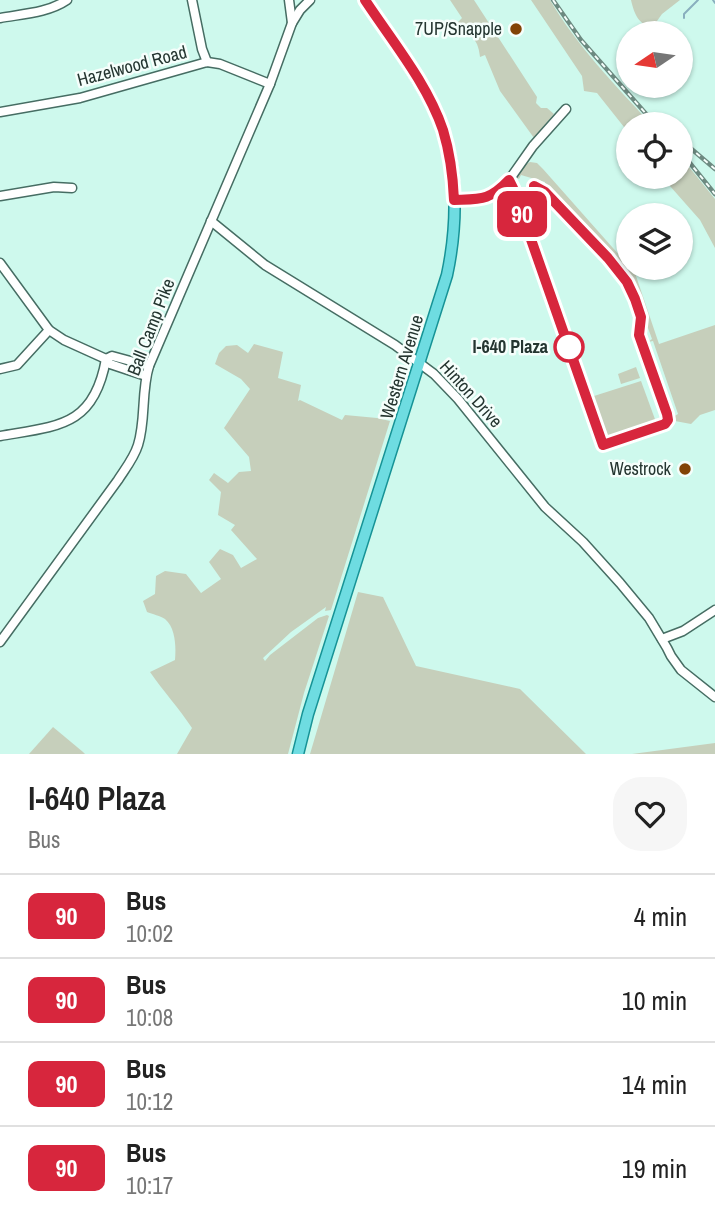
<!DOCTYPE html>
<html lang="en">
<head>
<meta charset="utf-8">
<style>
	:root { --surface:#fff; --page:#f6f6f6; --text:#222; --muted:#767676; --line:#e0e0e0 }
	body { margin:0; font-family:"Archivo Narrow",sans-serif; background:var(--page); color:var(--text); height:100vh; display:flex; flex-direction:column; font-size:26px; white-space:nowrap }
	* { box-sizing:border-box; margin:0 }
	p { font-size:23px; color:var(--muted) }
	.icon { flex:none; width:38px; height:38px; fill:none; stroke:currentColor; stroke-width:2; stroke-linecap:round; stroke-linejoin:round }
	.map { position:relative; height:754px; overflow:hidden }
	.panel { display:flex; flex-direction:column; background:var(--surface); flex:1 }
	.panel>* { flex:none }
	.badge { padding:0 14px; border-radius:10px; font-size:24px; line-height:46px }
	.needle { width:46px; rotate:257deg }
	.tools { position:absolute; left:616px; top:21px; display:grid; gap:14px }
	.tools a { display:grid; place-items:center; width:77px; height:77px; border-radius:50%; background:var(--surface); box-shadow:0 2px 5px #0004; font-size:35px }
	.map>.badge { position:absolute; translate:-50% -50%; box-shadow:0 0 0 4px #fff }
	.round { display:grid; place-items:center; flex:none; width:74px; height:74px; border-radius:28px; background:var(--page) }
	.summary { display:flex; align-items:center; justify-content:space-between; height:119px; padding:0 28px }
	h1 { font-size:33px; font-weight:600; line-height:52px }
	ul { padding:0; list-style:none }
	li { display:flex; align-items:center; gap:21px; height:84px; padding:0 28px; border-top:2px solid var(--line) }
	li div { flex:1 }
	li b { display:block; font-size:26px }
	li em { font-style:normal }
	li .badge { min-width:77px; font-weight:700; text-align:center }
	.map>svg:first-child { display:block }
</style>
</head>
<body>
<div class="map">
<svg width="715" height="754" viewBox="0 0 715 754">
	<rect width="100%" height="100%" fill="#cef9ed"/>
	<g fill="#c6cfbb">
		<path d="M450,0H474L537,97L536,103L541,108H547L554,114L534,138L500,91L485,55L480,57C478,35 468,37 458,22L462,18Z"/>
		<path d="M531,0H550C577,46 615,85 651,124H628V140L624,127L597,93L584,91L582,76Z"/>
		<path d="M631,0H680L662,14L652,28C638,24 634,13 631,0Z"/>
		<path d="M681,157L715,199V248L700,220L662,177H681Z"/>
		<path d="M530,162L537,163L543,169L628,265V268H630L635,273L659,344L715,325V410L700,415L691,424L675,421L673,417L678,414L653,341L648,342L652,339L648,328L644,329C646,311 636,289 625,275L629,271L603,244L598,246L602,242L576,214L571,217L574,213L549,185L545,188V182L521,175L519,179L517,178C517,172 524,165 530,162Z"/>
		<path d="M254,344L283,352L278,378L301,385L298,401L300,400L342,420L345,415L377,418L390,421L331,610L325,611L326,607L291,632L263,658L265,661L270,655L318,618L327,615L329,616L304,693L288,754H177L192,728C179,708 163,691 150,672L175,660C176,648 176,628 165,619C161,616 152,614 147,612L143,601L155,594L156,576L165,571L186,574L201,593L221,579L209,562L220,549L233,555L241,568L257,559L231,530L235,525L218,515L221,492L209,480L214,473L228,483L239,472L251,471L249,457L224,428L250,389L241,379L215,364L219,353L226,346L237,345L248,353Z"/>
		<path d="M636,367L640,378L621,384L618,374Z"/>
		<path d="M641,381L656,422L606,439L590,399L594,396Z"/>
		<path d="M358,592L383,597L416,666L520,689L586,754H310Z"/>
		<path d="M53,727L83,752L85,754H29Z"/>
		<path d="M715,743V754H632Z"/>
	</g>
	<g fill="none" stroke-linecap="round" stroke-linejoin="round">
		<g stroke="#89afbe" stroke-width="2">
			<path d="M713,0L715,3"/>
			<path d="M684,18V14L698,0"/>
		</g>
		<defs>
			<g id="minor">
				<path d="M192,0L202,49L207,62"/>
				<path d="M0,18C22,14 48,13 67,0"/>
				<path d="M292,23L300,10L310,0"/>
				<path d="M0,112L80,98L207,62L220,64L270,84"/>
				<path d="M0,196L54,187L72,188"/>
				<path d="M454,200L479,199L492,196L507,183L533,146L566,109"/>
				<path d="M211,221L265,265L395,345L434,374L458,399L545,507L583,542L620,583L649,618L667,648L671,656L681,670L715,697"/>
				<path d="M0,263L49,330L64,340L106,359L110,364L146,376"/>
				<path d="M106,359L112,356L149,366"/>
				<path d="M0,369L17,365L49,330"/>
				<path d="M0,436C58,426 94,427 106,359"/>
				<path d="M662,639L683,631L715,610"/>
				<path d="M0,642L118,480C125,469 134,458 138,445C146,420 141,392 149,366L270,84L292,23L289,0"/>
			</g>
			<path id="major" d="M298,754L308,714L447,275C457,228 459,170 441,125C422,80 391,40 365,0"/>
		</defs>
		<use href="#minor" stroke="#466d63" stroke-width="11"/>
		<use href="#major" stroke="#169396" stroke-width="13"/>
		<use href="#minor" stroke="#fff" stroke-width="8"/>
		<use href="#major" stroke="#6edce1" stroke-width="10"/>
		<defs>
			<g id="rail">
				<path d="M553,0L581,40L655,124"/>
				<path d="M681,140L715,169"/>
				<path d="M681,152L715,194"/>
			</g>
		</defs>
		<use href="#rail" stroke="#6d8a81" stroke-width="4.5"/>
		<use href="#rail" stroke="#f5fefb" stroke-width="2" stroke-dasharray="5" stroke-linecap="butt"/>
	</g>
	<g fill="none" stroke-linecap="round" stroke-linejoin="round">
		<defs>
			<path id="line" d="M365,0C392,41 427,83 443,130C450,153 453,176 454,200C481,199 489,201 509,180L513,188L603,445L665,424L668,420L667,414L639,335L641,317L635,299L627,282L608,258L545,192L534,186"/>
		</defs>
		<use href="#line" stroke="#fff" stroke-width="16"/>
		<use href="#line" stroke="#d7263d" stroke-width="10"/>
	</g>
	<g fill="#824306" stroke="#f5fefb" stroke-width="2.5">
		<circle cx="516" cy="29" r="7"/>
		<circle cx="685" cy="469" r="7"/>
	</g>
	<circle fill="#fff" stroke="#d7263d" stroke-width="3.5" cx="569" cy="347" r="14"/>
	<g text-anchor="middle" stroke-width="5" stroke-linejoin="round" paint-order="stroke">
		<g font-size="18" fill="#243530" stroke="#f5fefb" text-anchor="end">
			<text x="502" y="35">7UP/Snapple</text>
			<text x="671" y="475">Westrock</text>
		</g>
		<g font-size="18" fill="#243530" stroke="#f5fefb">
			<text transform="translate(132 66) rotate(-15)" y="6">Hazelwood Road</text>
			<text transform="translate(151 327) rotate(-69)" y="6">Ball Camp Pike</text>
			<text transform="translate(402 367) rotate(-73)" y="6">Western Avenue</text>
			<text transform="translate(471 394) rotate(48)" y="6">Hinton Drive</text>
		</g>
		<g font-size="18" font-weight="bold" fill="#243530" stroke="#f5fefb" text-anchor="end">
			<text x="548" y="353">I-640 Plaza</text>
		</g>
	</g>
</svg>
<div class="tools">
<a><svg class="needle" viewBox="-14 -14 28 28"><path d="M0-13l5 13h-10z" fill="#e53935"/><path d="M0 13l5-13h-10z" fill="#767676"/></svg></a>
<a><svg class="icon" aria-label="locate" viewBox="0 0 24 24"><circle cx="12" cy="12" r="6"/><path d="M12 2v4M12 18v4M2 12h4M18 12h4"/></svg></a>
<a><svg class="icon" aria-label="layers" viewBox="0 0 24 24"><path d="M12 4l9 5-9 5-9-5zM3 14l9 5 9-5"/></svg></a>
</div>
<b class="badge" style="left:522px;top:214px;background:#d7263d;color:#fff">90</b>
</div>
<section class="panel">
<div class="summary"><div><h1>I-640 Plaza</h1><p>Bus</p></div><a class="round"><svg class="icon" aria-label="heart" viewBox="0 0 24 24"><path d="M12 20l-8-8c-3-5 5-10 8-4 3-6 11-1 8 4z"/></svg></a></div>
<ul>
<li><span class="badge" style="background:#d7263d;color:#fff">90</span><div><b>Bus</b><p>10:02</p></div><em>4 min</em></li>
<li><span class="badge" style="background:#d7263d;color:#fff">90</span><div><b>Bus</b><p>10:08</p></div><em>10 min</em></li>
<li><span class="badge" style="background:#d7263d;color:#fff">90</span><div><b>Bus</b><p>10:12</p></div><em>14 min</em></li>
<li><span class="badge" style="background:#d7263d;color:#fff">90</span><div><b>Bus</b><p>10:17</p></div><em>19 min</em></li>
</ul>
</section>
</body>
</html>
